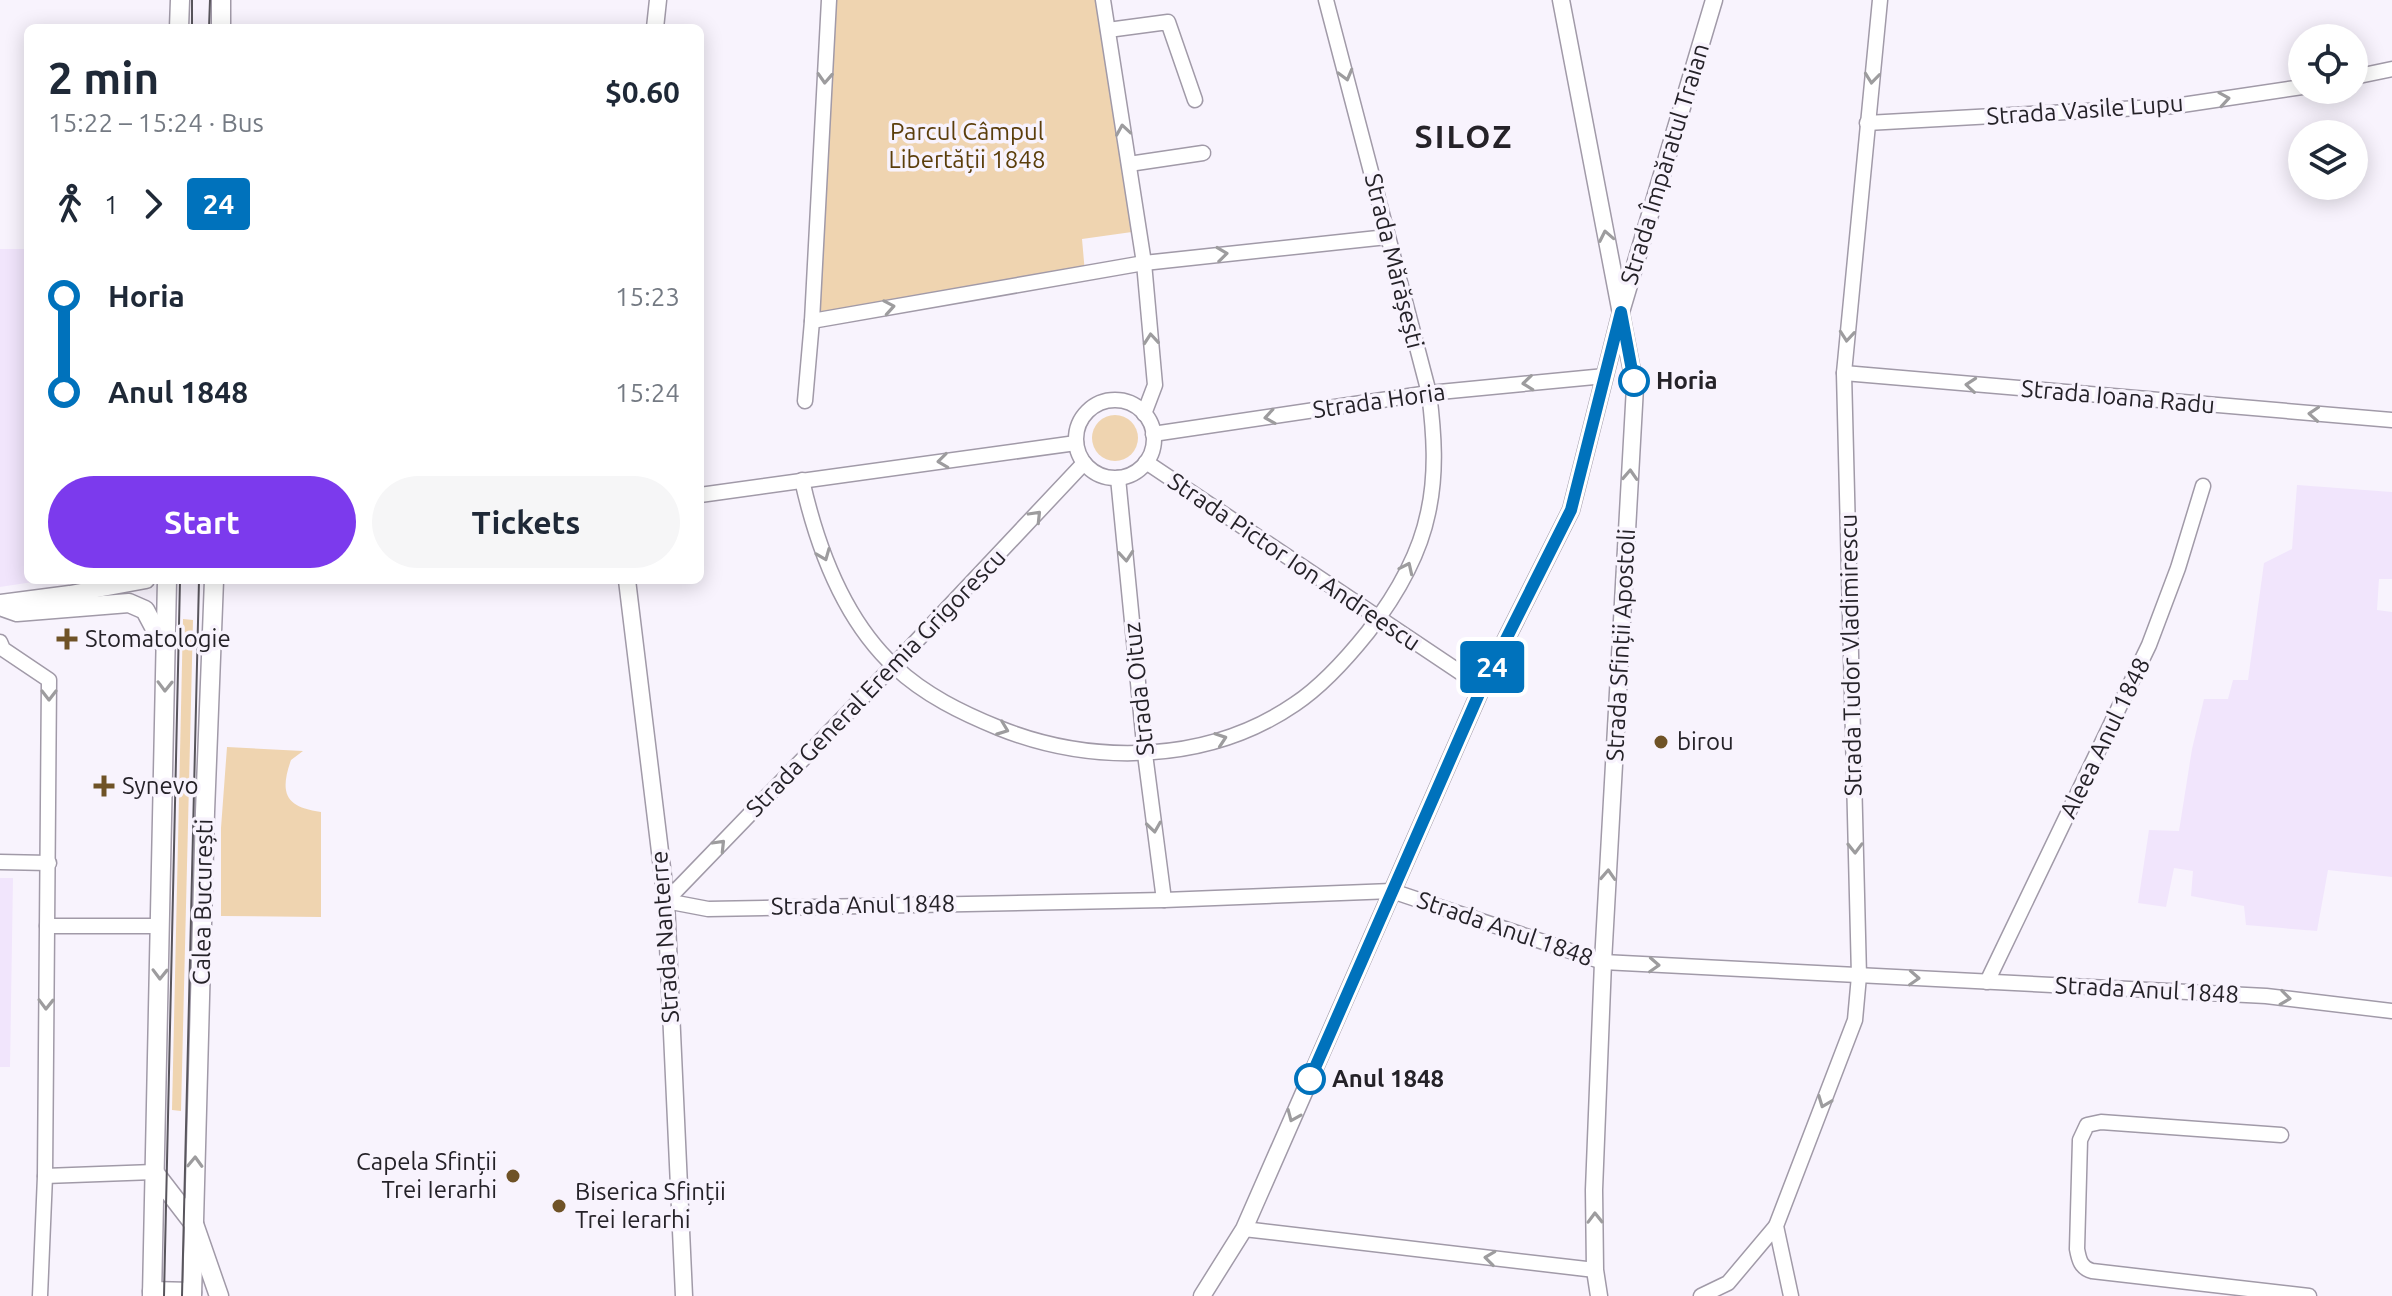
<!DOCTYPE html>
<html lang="en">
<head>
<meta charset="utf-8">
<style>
	:root { --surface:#fff; --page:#f6f6f7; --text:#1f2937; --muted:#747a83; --accent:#7c3aed }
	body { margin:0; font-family:Ubuntu,sans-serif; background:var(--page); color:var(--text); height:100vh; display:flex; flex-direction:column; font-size:30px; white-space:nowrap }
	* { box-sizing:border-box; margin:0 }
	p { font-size:26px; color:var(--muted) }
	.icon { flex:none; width:44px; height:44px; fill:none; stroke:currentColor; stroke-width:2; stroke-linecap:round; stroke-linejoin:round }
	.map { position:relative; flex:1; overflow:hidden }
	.panel { position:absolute; left:24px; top:24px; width:680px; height:560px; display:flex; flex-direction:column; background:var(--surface); border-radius:12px; box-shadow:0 4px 20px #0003 }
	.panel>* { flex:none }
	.badge { padding:0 16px; border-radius:6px; font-size:28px; line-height:52px }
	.tools { position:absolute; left:2288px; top:24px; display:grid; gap:16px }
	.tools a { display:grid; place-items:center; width:80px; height:80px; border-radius:50%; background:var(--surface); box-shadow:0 4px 20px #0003; font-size:40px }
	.map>.badge { position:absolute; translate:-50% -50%; box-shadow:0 0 0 4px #fff }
	.legs { display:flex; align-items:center; gap:12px; height:88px; padding:0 24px; font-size:26px }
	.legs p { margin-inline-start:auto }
	.headline { display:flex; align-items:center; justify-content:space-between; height:136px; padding:0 24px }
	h1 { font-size:44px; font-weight:700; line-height:60px }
	.action { display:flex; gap:16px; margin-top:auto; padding:16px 24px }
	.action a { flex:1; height:92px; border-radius:48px; background:var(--accent); color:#fff; font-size:32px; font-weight:700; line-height:92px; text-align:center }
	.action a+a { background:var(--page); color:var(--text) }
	ul { padding:0 24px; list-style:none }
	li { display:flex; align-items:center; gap:28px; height:96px; font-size:30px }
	li i { display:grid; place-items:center; width:12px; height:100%; margin:0 10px; background:currentColor }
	li i::after { content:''; width:20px; height:20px; margin:-10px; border:6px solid; border-radius:50%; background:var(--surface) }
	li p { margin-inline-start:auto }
	li:first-child i { background:linear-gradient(#0000 50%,currentColor 0) }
	li:last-child i { background:linear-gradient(currentColor 50%,#0000 0) }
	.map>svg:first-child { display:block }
</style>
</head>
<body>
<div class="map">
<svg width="2392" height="1296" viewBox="0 0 2392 1296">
	<rect width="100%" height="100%" fill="#f8f3fd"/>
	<g fill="#f1e5fc">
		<path d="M0,249H28V580H46L0,587Z"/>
		<path d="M2297,485L2392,492V579H2379L2377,610L2392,612V877L2328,870L2317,931L2246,925L2244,906L2191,896L2193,871L2174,868L2166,907L2138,903L2149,830L2179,831L2192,749L2204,699H2228L2233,680H2248L2264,563L2292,549Z"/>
		<path d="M0,878H13L10,1067H0Z"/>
	</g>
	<g fill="#efd4b0">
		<path d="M829,0H1103L1139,231L1082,239L1085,273L812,321Z"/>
		<circle cx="1115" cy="438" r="23"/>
		<path d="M183,619L193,620L181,1111L172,1110Z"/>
		<path d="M227,747L303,751L291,760C279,794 286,807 321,812V917L221,916V828Z"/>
	</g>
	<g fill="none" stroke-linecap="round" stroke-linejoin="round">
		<defs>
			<g id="minor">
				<path d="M1103,0L1144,263L1155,385L1144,414"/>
				<path d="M1108,30L1168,22L1195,100"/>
				<path d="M2354,77L2392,69"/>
				<path d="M1867,123L2175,106L2302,87"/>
				<path d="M1129,164L1203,153"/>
				<path d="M812,321L1144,263L1387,237"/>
				<path d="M1844,373L2392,420"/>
				<circle cx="1115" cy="439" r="39"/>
				<path d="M805,401L812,321L829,0"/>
				<path d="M1153,434L1429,393L1605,376"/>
				<path d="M1146,462L1482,687"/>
				<path d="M1118,478L1145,754L1164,900"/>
				<path d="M802,480C817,547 843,619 895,667C925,695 962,713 999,728C1094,766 1209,763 1295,704C1322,686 1348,657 1368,632C1395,597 1419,557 1428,513C1437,473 1434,433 1429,393L1326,0"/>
				<path d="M700,495L1076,443"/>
				<path d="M0,642L3,649L49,680L45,1176L40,1296"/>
				<path d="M0,862L49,863"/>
				<path d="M666,901L708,909L1164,900L1392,891L1603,962L2266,996L2392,1011"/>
				<path d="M666,901L893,666L1084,463"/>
				<path d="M47,926H161"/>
				<path d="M1987,982L2149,645L2178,568L2203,486"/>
				<path d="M2281,1135L2101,1122L2087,1125L2080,1140L2077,1249C2079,1260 2081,1268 2092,1271L2309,1296"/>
				<path d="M45,1176L154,1172"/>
				<path d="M1244,1229L1595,1270"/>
				<path d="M1701,1296L1728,1283L1776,1226"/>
				<path d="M1791,1296L1776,1226L1855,1020L1859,976L1844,373L1880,0"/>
			</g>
			<g id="tertiary">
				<path d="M1561,0L1635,387L1603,962L1594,1190L1595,1270L1599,1296"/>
				<path d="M655,28L658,0"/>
				<path d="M627,580L666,901L684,1296"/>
				<path d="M0,603L70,594L146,580"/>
				<path d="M1202,1296L1244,1229L1482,687L1571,510L1621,312L1714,0"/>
			</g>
			<g id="secondary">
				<path d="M179,28L180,0"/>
				<path d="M221,28V0"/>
				<path d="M0,606L17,612L129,603L145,610L162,642"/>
				<path d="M154,1172L194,1224L219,1296"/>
				<path d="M152,1291L192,1292"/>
				<path d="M152,1296L167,580"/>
				<path d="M192,1296L205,812L214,580"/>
			</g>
		</defs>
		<use href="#minor" stroke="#a19aa8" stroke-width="17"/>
		<use href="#tertiary" stroke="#a19aa8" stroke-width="19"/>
		<use href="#secondary" stroke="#a19aa8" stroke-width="21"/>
		<use href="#minor" stroke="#fff" stroke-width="14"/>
		<use href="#tertiary" stroke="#fff" stroke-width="16"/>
		<use href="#secondary" stroke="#fff" stroke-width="18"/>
		<g stroke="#58555c" stroke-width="2">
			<path d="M192,28V0"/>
			<path d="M209,28L210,0"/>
			<path d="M164,1296L180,580"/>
			<path d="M182,1296L199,580"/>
		</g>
	</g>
	<defs><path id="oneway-chevron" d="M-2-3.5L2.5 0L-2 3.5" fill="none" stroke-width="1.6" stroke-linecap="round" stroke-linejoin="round" transform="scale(2)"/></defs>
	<g stroke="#9d9c9e">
		<use href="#oneway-chevron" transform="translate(1346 75) rotate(75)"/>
		<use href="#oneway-chevron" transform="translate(825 78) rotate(93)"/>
		<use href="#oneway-chevron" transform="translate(1872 78) rotate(96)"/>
		<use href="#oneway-chevron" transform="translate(2224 99) rotate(-9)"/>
		<use href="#oneway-chevron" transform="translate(1123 130) rotate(-99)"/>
		<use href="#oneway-chevron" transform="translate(1606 236) rotate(-101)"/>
		<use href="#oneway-chevron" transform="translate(1222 254) rotate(-7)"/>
		<use href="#oneway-chevron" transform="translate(889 307) rotate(-10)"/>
		<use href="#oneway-chevron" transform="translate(1847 336) rotate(95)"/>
		<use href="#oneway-chevron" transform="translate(1151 339) rotate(-95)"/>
		<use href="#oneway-chevron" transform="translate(1528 383) rotate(174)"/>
		<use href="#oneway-chevron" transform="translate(1971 385) rotate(-175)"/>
		<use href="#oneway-chevron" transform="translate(2314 414) rotate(-176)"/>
		<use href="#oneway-chevron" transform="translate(1270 417) rotate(171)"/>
		<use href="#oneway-chevron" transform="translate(943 461) rotate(173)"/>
		<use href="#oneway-chevron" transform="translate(1630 475) rotate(-87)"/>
		<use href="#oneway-chevron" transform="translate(1036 516) rotate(-46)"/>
		<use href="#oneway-chevron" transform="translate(824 555) rotate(68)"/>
		<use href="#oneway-chevron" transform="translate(1126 556) rotate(85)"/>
		<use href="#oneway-chevron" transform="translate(1407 568) rotate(-65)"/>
		<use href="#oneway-chevron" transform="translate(165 686) rotate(91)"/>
		<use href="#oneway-chevron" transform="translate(49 695) rotate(90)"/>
		<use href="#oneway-chevron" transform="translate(1003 729) rotate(21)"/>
		<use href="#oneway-chevron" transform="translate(1221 739) rotate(-19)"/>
		<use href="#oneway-chevron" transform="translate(1154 827) rotate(82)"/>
		<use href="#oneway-chevron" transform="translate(720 845) rotate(-46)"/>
		<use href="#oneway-chevron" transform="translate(1855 848) rotate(89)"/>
		<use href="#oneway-chevron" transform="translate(1608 875) rotate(-87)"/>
		<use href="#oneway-chevron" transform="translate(1654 965) rotate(3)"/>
		<use href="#oneway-chevron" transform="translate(160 974) rotate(91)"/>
		<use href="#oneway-chevron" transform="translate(1914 978) rotate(3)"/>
		<use href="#oneway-chevron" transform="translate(2285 998) rotate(7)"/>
		<use href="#oneway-chevron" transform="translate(46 1004) rotate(91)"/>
		<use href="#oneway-chevron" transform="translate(1824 1102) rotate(111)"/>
		<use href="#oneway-chevron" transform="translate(1293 1116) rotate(113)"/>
		<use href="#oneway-chevron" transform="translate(195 1162) rotate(-88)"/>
		<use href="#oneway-chevron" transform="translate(1595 1218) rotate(-91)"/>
		<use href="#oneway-chevron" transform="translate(1490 1258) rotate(-173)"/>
	</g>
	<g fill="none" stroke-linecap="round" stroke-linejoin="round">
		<defs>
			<path id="line-1" d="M1310,1079L1482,687L1571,510L1621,312L1634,381"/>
		</defs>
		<use href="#line-1" stroke="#fff" stroke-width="18"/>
		<use href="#line-1" stroke="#0072bc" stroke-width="12"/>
	</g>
	<g fill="#fff" stroke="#0072bc" stroke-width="4">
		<circle cx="1634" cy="381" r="14"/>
		<circle cx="1310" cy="1079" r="14"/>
	</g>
	<g fill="#6f5226" stroke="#f8f3fd" stroke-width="3">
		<path d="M63 627h8v8h8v8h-8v8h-8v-8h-8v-8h8z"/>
		<circle cx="1661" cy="742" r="8"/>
		<path d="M100 774h8v8h8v8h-8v8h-8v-8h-8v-8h8z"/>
		<circle cx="513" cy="1176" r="8"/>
		<circle cx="559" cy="1206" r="8"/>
	</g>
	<g text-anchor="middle" stroke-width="7" stroke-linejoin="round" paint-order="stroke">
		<g font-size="24" fill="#252228" stroke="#f8f3fd">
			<text transform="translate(2085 110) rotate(-4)" y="8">Strada Vasile Lupu</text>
			<text transform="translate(1665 164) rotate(-73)" y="8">Strada Împăratul Traian</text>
			<text transform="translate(1394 261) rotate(76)" y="8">Strada Mărășești</text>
			<text transform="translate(2118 397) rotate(5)" y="8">Strada Ioana Radu</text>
			<text transform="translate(1379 401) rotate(-8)" y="8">Strada Horia</text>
			<text transform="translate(1294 562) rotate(34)" y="8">Strada Pictor Ion Andreescu</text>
			<text transform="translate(1621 645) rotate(-87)" y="8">Strada Sfinții Apostoli</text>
			<text transform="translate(1851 655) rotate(-91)" y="8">Strada Tudor Vladimirescu</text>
			<text transform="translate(876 683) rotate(-46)" y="8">Strada General Eremia Grigorescu</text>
			<text transform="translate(1139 689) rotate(-96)" y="8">Strada Oituz</text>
			<text transform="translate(2105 738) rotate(-64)" y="8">Aleea Anul 1848</text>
			<text transform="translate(203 902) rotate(-89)" y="8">Calea București</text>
			<text transform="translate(863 905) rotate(-1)" y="8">Strada Anul 1848</text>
			<text transform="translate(1505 929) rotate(19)" y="8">Strada Anul 1848</text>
			<text transform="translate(665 937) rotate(-94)" y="8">Strada Nanterre</text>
			<text transform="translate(2147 990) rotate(3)" y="8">Strada Anul 1848</text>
		</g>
		<g font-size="24" fill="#5b3e0b" stroke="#f8f3fd">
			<text x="967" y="140">Parcul Câmpul<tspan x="967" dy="28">Libertății 1848</tspan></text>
		</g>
		<g font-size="24" font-weight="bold" fill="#252228" stroke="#f8f3fd" text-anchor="start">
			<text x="1656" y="389">Horia</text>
			<text x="1332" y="1087">Anul 1848</text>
		</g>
		<g font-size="24" fill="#252228" stroke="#f8f3fd" text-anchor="start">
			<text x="85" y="647">Stomatologie</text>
			<text x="1677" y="750">birou</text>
			<text x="122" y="794">Synevo</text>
			<text x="497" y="1170" text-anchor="end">Capela Sfinții<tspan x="497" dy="28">Trei Ierarhi</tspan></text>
			<text x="575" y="1200">Biserica Sfinții<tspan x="575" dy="28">Trei Ierarhi</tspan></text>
		</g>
		<g font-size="32" font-weight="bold" letter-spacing="2" fill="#252228" stroke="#f8f3fd">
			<text x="1464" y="148">SILOZ</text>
		</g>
	</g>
</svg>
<div class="tools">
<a><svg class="icon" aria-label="locate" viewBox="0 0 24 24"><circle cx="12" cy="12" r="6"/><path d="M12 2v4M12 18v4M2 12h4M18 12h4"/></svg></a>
<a><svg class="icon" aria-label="layers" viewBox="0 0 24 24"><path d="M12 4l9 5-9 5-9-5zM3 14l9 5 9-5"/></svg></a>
</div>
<b class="badge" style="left:1492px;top:667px;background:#0072bc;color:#fff">24</b>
<section class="panel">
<div class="headline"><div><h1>2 min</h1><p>15:22 – 15:24 · Bus</p></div><b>$0.60</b></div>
<div class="legs"><svg class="icon" aria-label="walk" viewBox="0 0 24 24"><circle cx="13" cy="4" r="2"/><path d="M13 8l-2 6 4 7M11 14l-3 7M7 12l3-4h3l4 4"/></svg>1<svg class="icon" aria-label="forward" viewBox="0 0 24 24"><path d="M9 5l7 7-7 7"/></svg><b class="badge" style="background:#0072bc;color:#fff">24</b></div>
<ul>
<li><i style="color:#0072bc"></i><b>Horia</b><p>15:23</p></li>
<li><i style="color:#0072bc"></i><b>Anul 1848</b><p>15:24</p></li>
</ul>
<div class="action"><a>Start</a><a>Tickets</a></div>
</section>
</div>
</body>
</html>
